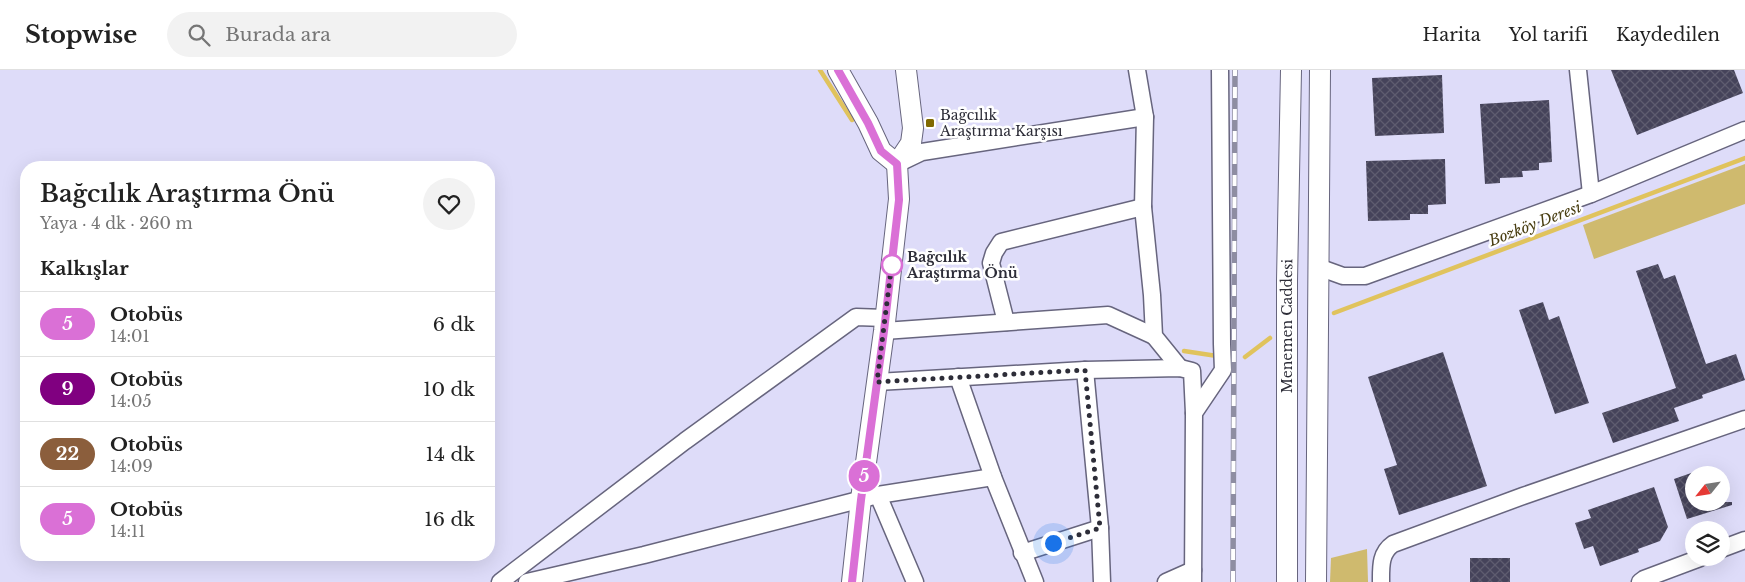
<!DOCTYPE html>
<html lang="tr">
<head>
<meta charset="utf-8">
<style>
	:root { --surface:#fff; --page:#f2f2f2; --text:#222; --muted:#767676; --line:#e0e0e0 }
	body { margin:0; font-family:"Libre Baskerville",serif; background:var(--page); color:var(--text); height:100vh; display:flex; flex-direction:column; font-size:19px; white-space:nowrap }
	* { box-sizing:border-box; margin:0 }
	p { font-size:16px; color:var(--muted) }
	.icon { flex:none; width:28px; height:28px; fill:none; stroke:currentColor; stroke-width:2; stroke-linecap:round; stroke-linejoin:round }
	.map { position:relative; flex:1; overflow:hidden }
	.panel { position:absolute; left:20px; top:91px; width:475px; height:400px; display:flex; flex-direction:column; background:var(--surface); border-radius:20px; box-shadow:0 5px 20px #0002 }
	.panel>* { flex:none }
	.badge { padding:0 10px; border-radius:16px; font-size:18px; line-height:32px }
	.needle { width:32px; rotate:240deg }
	.tools { position:absolute; left:1685px; top:396px; display:grid; gap:10px }
	.tools a { display:grid; place-items:center; width:45px; height:45px; border-radius:50%; background:var(--surface); box-shadow:0 5px 20px #0002; font-size:25px }
	.you { position:absolute; width:25px; height:25px; margin:-12px; border:4px solid #fff; border-radius:50%; background:#1a73e8; box-shadow:0 0 0 8px #1a73e833 }
	.map>.badge { position:absolute; translate:-50% -50%; box-shadow:0 0 0 2px #fff }
	h2 { padding:0 20px; font-size:19px; line-height:45px }
	.round { display:grid; place-items:center; flex:none; width:52px; height:52px; border-radius:26px; background:var(--page) }
	.head { display:flex; align-items:center; justify-content:space-between; height:85px; padding:0 20px }
	h1 { font-size:24px; font-weight:600; line-height:38px }
	ul { padding:0; list-style:none }
	li { display:flex; align-items:center; gap:15px; height:65px; padding:0 20px; border-top:1px solid var(--line) }
	li div { flex:1 }
	li b { display:block; font-size:19px }
	li em { font-style:normal }
	li .badge { min-width:55px; font-weight:700; text-align:center }
	header { display:flex; align-items:center; gap:30px; box-sizing:border-box; height:70px; padding:0 25px; background:var(--surface); border-bottom:1px solid var(--line) }
	header strong { font-size:24px }
	nav { display:flex; gap:28px; margin-inline-start:auto; font-size:18px }
	.search { width:350px; height:45px; background:var(--page); display:flex; align-items:center; gap:12px; box-sizing:border-box; padding:0 18px; border-radius:28px; color:var(--muted); font-size:19px }
	.map>svg:first-child { display:block }
</style>
</head>
<body>
<header>
<strong>Stopwise</strong>
<div class="search"><svg class="icon" aria-label="search" viewBox="0 0 24 24"><circle cx="10" cy="10" r="6"/><path d="M15 15l6 6"/></svg>Burada ara</div>
<nav><a>Harita</a><a>Yol tarifi</a><a>Kaydedilen</a></nav>
</header>
<div class="map">
<svg width="1745" height="512" viewBox="0 0 1745 512">
	<defs>
		<pattern id="building-cross-hatch" width="8" height="8" patternUnits="userSpaceOnUse" patternTransform="scale(1.25)"><rect width="8" height="8" fill="#45435a"/><path d="M0 0l8 8M0 8l8-8" fill="none" stroke="#5e5c6f"/></pattern>
	</defs>
	<rect width="100%" height="100%" fill="#dedcf9"/>
	<g fill="#cfba6e">
		<path d="M1745,94V134L1594,189L1583,155Z"/>
		<path d="M1367,479L1368,512H1330L1331,488Z"/>
	</g>
	<g fill="none" stroke-linecap="round" stroke-linejoin="round">
		<g stroke="#e0c35d" stroke-width="4.5">
			<path d="M820,0L852,50"/>
			<path d="M1334,243L1745,88"/>
			<path d="M1184,281L1217,286"/>
			<path d="M1245,287L1270,268"/>
		</g>
	</g>
	<g fill="url(#building-cross-hatch)">
		<path d="M1611,0H1734L1743,23L1637,65Z"/>
		<path d="M1442,5L1444,63L1375,66L1372,8Z"/>
		<path d="M1549,30L1552,92L1539,93V100L1522,101L1523,107L1500,108V113L1485,114L1480,34Z"/>
		<path d="M1445,89L1446,134L1428,135V144H1410V150L1368,151L1366,91Z"/>
		<path d="M1658,194L1664,209L1675,205L1706,294L1736,284L1745,310L1702,325L1703,328L1674,338L1679,351L1613,373L1602,343L1676,318L1636,201Z"/>
		<path d="M1543,232L1549,250L1559,246L1589,333L1555,344L1519,240Z"/>
		<path d="M1443,282L1487,416L1399,445L1384,399L1397,395L1368,307Z"/>
		<path d="M1694,402V432H1732V435L1687,449L1674,409Z"/>
		<path d="M1654,417L1668,457L1660,471L1638,479L1639,482L1600,496L1593,476L1584,479L1575,453L1591,448L1588,440Z"/>
		<rect x="1470" y="488" width="40" height="24"/>
	</g>
	<g fill="none" stroke-linecap="round" stroke-linejoin="round">
		<defs>
			<g id="minor">
				<path d="M1137,0L1145,47L1143,137L1152,225L1154,266L1180,298"/>
				<path d="M1578,0L1591,124"/>
				<path d="M897,94L922,82L1145,47"/>
				<path d="M1318,197L1343,206H1365L1591,124L1745,60"/>
				<path d="M1006,252L991,193L994,183L1001,172L1143,137"/>
				<path d="M884,261L1108,245L1154,266"/>
				<path d="M1085,300L1100,458L1102,512"/>
				<path d="M958,307L993,407L1035,512"/>
				<path d="M877,312L1085,300L1180,298L1192,301L1194,343"/>
				<path d="M878,425L915,512"/>
				<path d="M1721,479L1745,470"/>
				<path d="M1022,483L1100,458"/>
				<path d="M500,512L685,371L856,247L885,248"/>
				<path d="M527,512L644,485L878,425L993,407"/>
				<path d="M1166,512L1193,500"/>
				<path d="M1193,512L1194,343L1223,300L1222,274L1220,0"/>
				<path d="M1381,512C1381,497 1380,483 1393,474L1523,426L1745,349"/>
				<path d="M1640,512L1644,509L1700,488"/>
			</g>
			<g id="major">
				<path d="M838,0L868,53L881,81L897,94"/>
				<path d="M897,94L911,73L913,58L906,0"/>
				<path d="M852,512L861,429L884,261L899,129L897,94"/>
				<path id="s1" d="M1287,512V211L1291,0"/>
				<path d="M1316,512L1320,0"/>
			</g>
		</defs>
		<use href="#minor" stroke="#67657e" stroke-width="19"/>
		<use href="#major" stroke="#67657e" stroke-width="22"/>
		<use href="#minor" stroke="#fff" stroke-width="16"/>
		<use href="#major" stroke="#fff" stroke-width="20"/>
		<defs>
			<path id="rail" d="M1233,512L1235,0"/>
		</defs>
		<use href="#rail" stroke="#8e8da2" stroke-width="5.5"/>
		<use href="#rail" stroke="#fff" stroke-width="4" stroke-dasharray="11" stroke-linecap="butt"/>
	</g>
	<g fill="none" stroke-linecap="round" stroke-linejoin="round">
		<defs>
			<path id="line" d="M838,0L868,53L881,81L897,94L899,130L884,261L861,430L852,512"/>
		</defs>
		<use href="#line" stroke="#fff" stroke-width="11"/>
		<use href="#line" stroke="#da70d6" stroke-width="8"/>
		<path stroke="#2d2d38" stroke-width="5" stroke-dasharray="0 9" d="M892,195V192L877,312L1085,300L1100,458L1053,473"/>
	</g>
	<rect fill="#816a03" stroke="#fff" stroke-width="2" x="925" y="48" width="10" height="10" rx="2.5"/>
	<circle fill="#fff" stroke="#da70d6" stroke-width="2.5" cx="892" cy="195" r="10"/>
	<g text-anchor="middle" stroke-width="5" stroke-linejoin="round" paint-order="stroke">
		<g font-size="14" fill="#2d2d38" stroke="#fff" text-anchor="start">
			<text x="940" y="50">Bağcılık<tspan x="940" dy="16">Araştırma Karşısı</tspan></text>
		</g>
		<g font-size="14" font-weight="bold" fill="#2d2d38" stroke="#fff" text-anchor="start">
			<text x="907" y="192">Bağcılık<tspan x="907" dy="16">Araştırma Önü</tspan></text>
		</g>
		<g font-size="14" fill="#2d2d38" stroke="#fff">
			<text dy="5" stroke="none"><textPath href="#s1" startOffset="256">Menemen Caddesi</textPath></text>
		</g>
		<g font-size="15" font-style="italic" fill="#493e12" stroke="#fff">
			<text transform="translate(1535 154) rotate(-21)" y="5">Bozköy Deresi</text>
		</g>
	</g>
</svg>
<div class="tools">
<a><svg class="needle" viewBox="-14 -14 28 28"><path d="M0-13l5 13h-10z" fill="#e53935"/><path d="M0 13l5-13h-10z" fill="#767676"/></svg></a>
<a><svg class="icon" aria-label="layers" viewBox="0 0 24 24"><path d="M12 4l9 5-9 5-9-5zM3 14l9 5 9-5"/></svg></a>
</div>
<div class="you" style="left:1053px;top:473px"></div>
<b class="badge" style="left:864px;top:406px;background:#da70d6;color:#fff">5</b>
<section class="panel">
<div class="head"><div><h1>Bağcılık Araştırma Önü</h1><p>Yaya · 4 dk · 260 m</p></div><a class="round"><svg class="icon" aria-label="heart" viewBox="0 0 24 24"><path d="M12 20l-8-8c-3-5 5-10 8-4 3-6 11-1 8 4z"/></svg></a></div>
<h2>Kalkışlar</h2>
<ul>
<li><span class="badge" style="background:#da70d6;color:#fff">5</span><div><b>Otobüs</b><p>14:01</p></div><em>6 dk</em></li>
<li><span class="badge" style="background:#800080;color:#fff">9</span><div><b>Otobüs</b><p>14:05</p></div><em>10 dk</em></li>
<li><span class="badge" style="background:#8b5e3c;color:#fff">22</span><div><b>Otobüs</b><p>14:09</p></div><em>14 dk</em></li>
<li><span class="badge" style="background:#da70d6;color:#fff">5</span><div><b>Otobüs</b><p>14:11</p></div><em>16 dk</em></li>
</ul>
</section>
</div>
</body>
</html>
